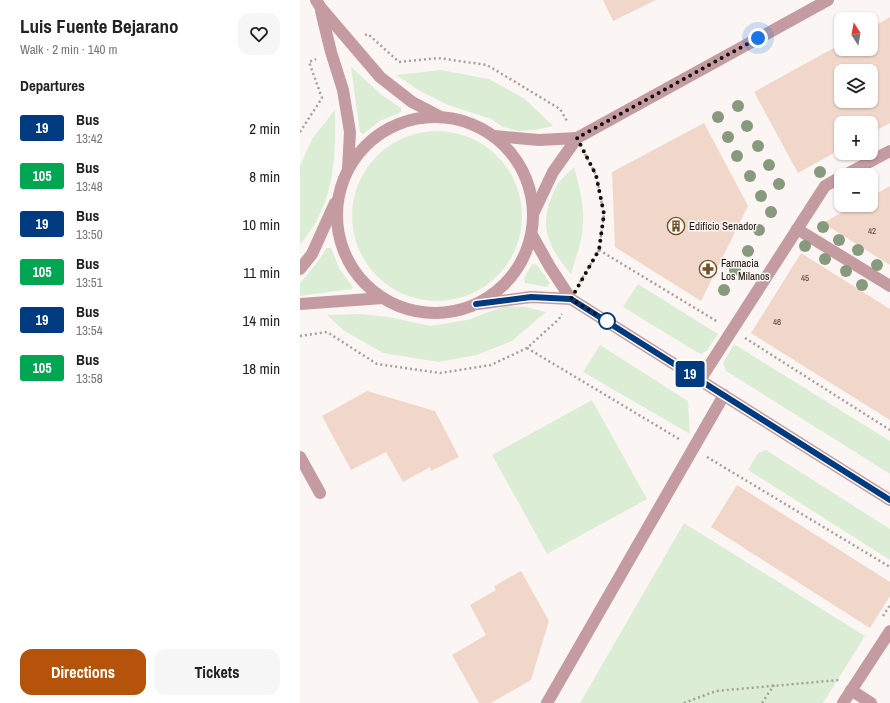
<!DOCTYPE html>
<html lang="en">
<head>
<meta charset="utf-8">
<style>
	:root { --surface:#fff; --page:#f6f6f6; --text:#222; --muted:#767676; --accent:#b45309 }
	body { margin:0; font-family:"Archivo Narrow",sans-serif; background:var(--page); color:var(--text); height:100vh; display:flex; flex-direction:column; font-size:15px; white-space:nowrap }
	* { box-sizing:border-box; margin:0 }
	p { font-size:13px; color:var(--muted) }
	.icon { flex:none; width:22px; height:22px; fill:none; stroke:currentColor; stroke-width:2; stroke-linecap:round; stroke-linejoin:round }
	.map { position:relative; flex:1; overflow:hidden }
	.sheet { display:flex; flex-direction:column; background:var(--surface); width:300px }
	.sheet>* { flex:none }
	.badge { padding:0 8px; border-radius:3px; font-size:14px; line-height:26px }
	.needle { width:26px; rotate:349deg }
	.fabs { position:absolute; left:534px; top:12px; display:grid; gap:8px }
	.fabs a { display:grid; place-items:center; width:44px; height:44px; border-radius:8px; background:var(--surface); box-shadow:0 1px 3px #0004; font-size:20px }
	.you { position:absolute; width:20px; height:20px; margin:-10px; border:3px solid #fff; border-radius:50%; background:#1a73e8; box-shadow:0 0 0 6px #1a73e833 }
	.map>.badge { position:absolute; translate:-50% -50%; box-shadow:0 0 0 2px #fff }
	h2 { padding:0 20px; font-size:15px; line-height:36px }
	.round { display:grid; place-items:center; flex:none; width:42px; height:42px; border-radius:12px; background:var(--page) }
	.summary { display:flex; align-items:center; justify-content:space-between; height:68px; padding:0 20px }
	h1 { font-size:19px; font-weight:700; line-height:30px }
	.primary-button { display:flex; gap:8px; margin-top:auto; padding:8px 20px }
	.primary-button a { flex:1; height:46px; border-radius:12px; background:var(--accent); color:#fff; font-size:16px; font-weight:700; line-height:46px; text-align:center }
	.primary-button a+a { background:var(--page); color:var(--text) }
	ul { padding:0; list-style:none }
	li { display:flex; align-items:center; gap:12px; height:48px; padding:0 20px }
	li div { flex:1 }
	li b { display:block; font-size:15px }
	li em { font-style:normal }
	li .badge { min-width:44px; font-weight:700; text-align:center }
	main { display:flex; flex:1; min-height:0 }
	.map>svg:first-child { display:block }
</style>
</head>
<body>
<main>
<section class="sheet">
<div class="summary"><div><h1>Luis Fuente Bejarano</h1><p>Walk · 2 min · 140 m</p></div><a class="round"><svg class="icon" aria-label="heart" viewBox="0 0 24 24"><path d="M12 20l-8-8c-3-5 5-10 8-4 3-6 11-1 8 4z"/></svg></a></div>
<h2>Departures</h2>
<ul>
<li><span class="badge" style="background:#003b80;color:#fff">19</span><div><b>Bus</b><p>13:42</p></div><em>2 min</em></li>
<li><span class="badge" style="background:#00a651;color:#fff">105</span><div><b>Bus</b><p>13:48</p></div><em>8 min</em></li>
<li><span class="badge" style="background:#003b80;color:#fff">19</span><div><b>Bus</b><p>13:50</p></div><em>10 min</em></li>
<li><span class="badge" style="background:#00a651;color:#fff">105</span><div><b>Bus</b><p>13:51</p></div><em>11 min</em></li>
<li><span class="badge" style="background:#003b80;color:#fff">19</span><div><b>Bus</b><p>13:54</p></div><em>14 min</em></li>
<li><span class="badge" style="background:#00a651;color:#fff">105</span><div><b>Bus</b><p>13:58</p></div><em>18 min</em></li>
</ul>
<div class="primary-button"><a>Directions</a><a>Tickets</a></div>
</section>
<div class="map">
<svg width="590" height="703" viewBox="0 0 590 703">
	<rect width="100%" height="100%" fill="#fbf6f3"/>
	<g fill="#dbeed5">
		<path d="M51,67L82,95L101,108V112L80,121L63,134L60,132Z"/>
		<path d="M141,70L189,79L225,99L253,126L235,130L218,131L203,127L191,119L148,105L120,91L96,75Z"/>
		<path d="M35,110C36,149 35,187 16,222C11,230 5,238 0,245V166L12,139Z"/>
		<circle cx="137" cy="216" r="85"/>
		<path d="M274,167C279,185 284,203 283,222C283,239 276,257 271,274C250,250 238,227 252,196C254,192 256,186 259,182C263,177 269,172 274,167Z"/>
		<path d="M27,248H31L40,270L53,287L52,289L0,296V283L16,264Z"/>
		<path d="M232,264L237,265L250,283L247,287L225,283L224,278Z"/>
		<path d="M338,284L418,334L407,350L402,354L395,351L323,307Z"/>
		<path d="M205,306L226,307L246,312L212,341L177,355L139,362L83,353L43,330L27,315L59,314L89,317L131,326L167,320Z"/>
		<path d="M434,344L590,441V474L426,371L423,363Z"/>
		<path d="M300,345L388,401L390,434L283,372Z"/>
		<path d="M292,400L347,499L247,554L192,455Z"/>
		<path d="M466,450L590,529V560L448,470L458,453Z"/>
		<path d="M384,523L565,636L523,703H280Z"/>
	</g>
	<g fill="#f1d7ca" fill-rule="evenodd">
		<path d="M303,0H356L313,21Z"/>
		<path d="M590,17V123L571,133V123H541V149L498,173L454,92L541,44V49H571V28ZM541,71H571V101H541Z"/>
		<path d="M404,123L448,206L401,301L315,247L312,172Z"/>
		<path d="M590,186V265L523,223L555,205H571V197Z"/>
		<path d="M501,253L590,309V420L451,333Z"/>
		<path d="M67,391L135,411L159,457L131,471L130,467L103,482L86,452L51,470L22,416Z"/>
		<path d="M437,485L590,582V596L570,628L411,527Z"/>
		<path d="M221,571L249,621L231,680L191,703H179L152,655L186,635L170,605L196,590L194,586Z"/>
	</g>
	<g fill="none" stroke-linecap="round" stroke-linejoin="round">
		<g stroke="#a6a09c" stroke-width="2.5" stroke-dasharray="2 3" stroke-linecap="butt">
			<path d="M65,35L68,34L99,62L138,58L187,65L260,109L267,121"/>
			<path d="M0,132L22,98L9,62L16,59"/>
			<path d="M299,250L418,322"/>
			<path d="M280,282L299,250L304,214L296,175L285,154"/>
			<path d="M0,336L27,332L77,364L140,373L191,365L227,348L259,319L262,314"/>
			<path d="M445,338L590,430"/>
			<path d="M227,348L379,439"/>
			<path d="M407,457L590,567"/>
			<path d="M583,616L590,605"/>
			<path d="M384,703L416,691L539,680"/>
			<path d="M462,703L474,685"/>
		</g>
		<g stroke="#c59ba2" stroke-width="12">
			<path d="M16,0L21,8L80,77L112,102L139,116"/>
			<path d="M21,11L31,52L43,90L50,132L48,169"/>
			<circle cx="135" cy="215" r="98"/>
			<path d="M194,136L239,140L277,138"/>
			<path d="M545,175L590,151"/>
			<path d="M234,212L253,172L277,138L528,0"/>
			<path d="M497,229L590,286"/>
			<path d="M232,235L250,267L271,299L590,500"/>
			<path d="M0,269L12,254L35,203"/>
			<path d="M0,304L83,298"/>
			<path d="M178,304L231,297L271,299"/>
			<path d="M400,380L525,186L541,177"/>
			<path d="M0,457L20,493"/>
			<path d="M551,690L571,703"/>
			<path d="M247,703L424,395"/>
			<path d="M543,703L590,631"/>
		</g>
	</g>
	<g fill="#889a7e">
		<circle cx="438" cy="106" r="6"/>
		<circle cx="418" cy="117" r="6"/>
		<circle cx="447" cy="126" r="6"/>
		<circle cx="428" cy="137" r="6"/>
		<circle cx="458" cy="146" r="6"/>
		<circle cx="437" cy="156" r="6"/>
		<circle cx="469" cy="165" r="6"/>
		<circle cx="520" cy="172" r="6"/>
		<circle cx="450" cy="176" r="6"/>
		<circle cx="479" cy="184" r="6"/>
		<circle cx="461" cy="196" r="6"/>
		<circle cx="471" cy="212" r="6"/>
		<circle cx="523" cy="227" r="6"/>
		<circle cx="459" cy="230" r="6"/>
		<circle cx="539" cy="240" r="6"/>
		<circle cx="505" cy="246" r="6"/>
		<circle cx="558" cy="250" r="6"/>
		<circle cx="448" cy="251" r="6"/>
		<circle cx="525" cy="259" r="6"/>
		<circle cx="577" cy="265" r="6"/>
		<circle cx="435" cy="270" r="6"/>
		<circle cx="546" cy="271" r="6"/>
		<circle cx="562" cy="285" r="6"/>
		<circle cx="424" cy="290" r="6"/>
	</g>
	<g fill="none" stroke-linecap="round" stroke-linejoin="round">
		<defs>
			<path id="line" d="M176,304L231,297L271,299L590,500"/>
		</defs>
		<use href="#line" stroke="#fff" stroke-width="9"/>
		<use href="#line" stroke="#003b80" stroke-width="6"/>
		<path stroke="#18100b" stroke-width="4" stroke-dasharray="0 7.2" d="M307,321L271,299L299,250L304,214L296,175L277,138L458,38"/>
	</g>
	<defs>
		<symbol id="building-ring" viewBox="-11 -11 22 22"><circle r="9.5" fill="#fbf6f3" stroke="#715227" stroke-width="1.5"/><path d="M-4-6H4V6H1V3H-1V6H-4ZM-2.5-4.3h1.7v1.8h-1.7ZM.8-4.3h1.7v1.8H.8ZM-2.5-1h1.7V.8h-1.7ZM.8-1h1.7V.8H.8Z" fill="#715227"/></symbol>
		<symbol id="pharmacy-ring" viewBox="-11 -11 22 22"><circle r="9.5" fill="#fbf6f3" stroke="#715227" stroke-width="1.5"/><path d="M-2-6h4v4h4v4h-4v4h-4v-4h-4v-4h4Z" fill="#715227"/></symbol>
	</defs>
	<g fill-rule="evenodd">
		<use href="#building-ring" x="366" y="216" width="20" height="20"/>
		<use href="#pharmacy-ring" x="398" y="259" width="20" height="20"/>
	</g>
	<circle fill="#fff" stroke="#003b80" stroke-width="2" cx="307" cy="321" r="8"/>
	<g text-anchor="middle" stroke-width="3" stroke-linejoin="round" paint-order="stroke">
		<g font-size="9" fill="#4e423b">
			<text x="572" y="234">42</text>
			<text x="505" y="281">45</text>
			<text x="477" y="325">48</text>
		</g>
		<g font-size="11" fill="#18100b" stroke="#fbf6f3" text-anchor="start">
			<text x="389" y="230">Edificio Senador</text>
			<text x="421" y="267">Farmacia<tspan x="421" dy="13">Los Milanos</tspan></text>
		</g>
	</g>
</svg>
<div class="fabs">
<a><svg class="needle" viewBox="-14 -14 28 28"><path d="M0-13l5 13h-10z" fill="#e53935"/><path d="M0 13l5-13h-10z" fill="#767676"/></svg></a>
<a><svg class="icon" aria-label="layers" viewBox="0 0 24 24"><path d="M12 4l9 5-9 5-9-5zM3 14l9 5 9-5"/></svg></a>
<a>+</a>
<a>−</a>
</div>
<div class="you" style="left:458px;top:38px"></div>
<b class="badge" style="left:390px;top:374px;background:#003b80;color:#fff">19</b>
</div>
</main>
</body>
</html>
